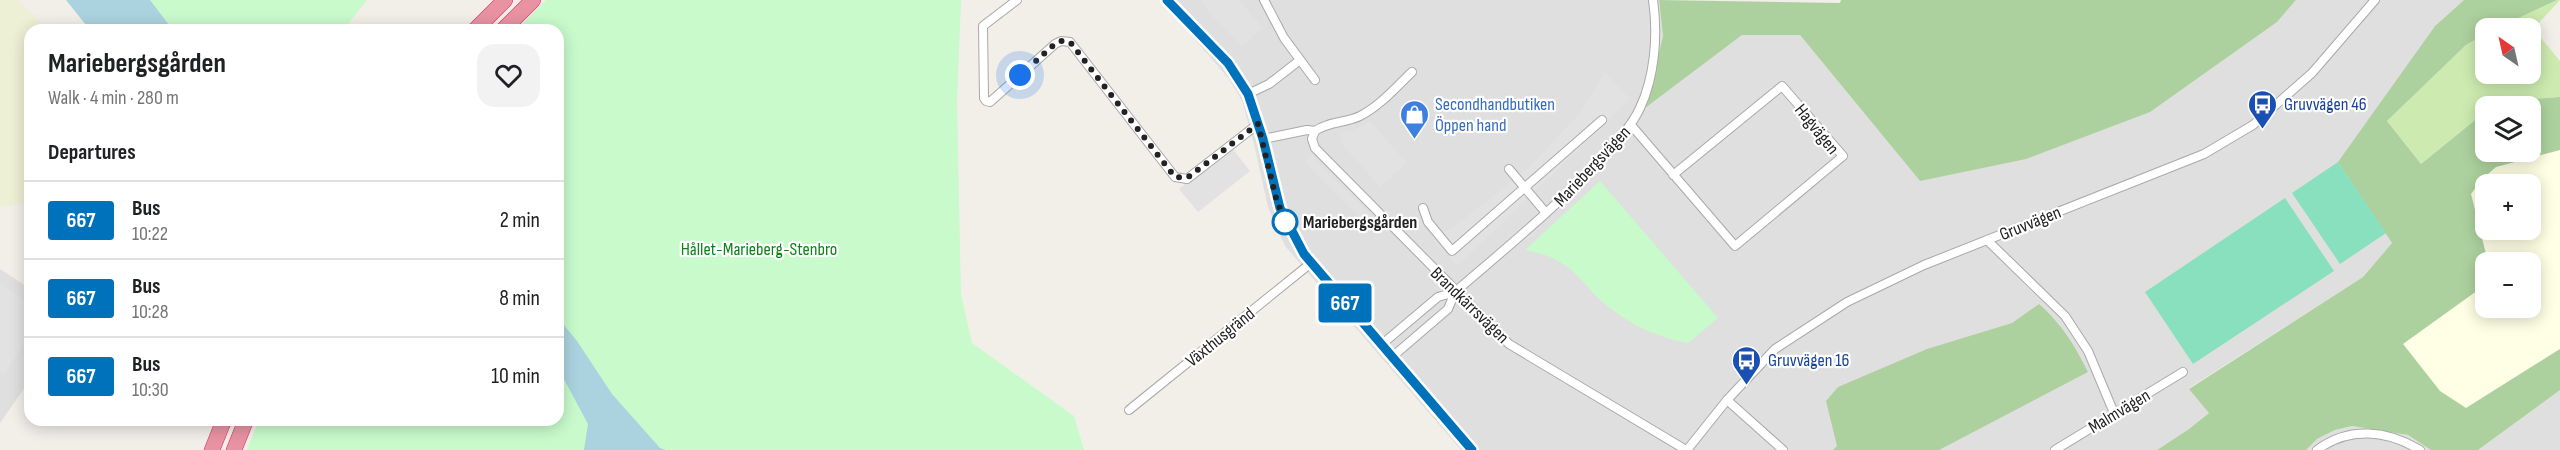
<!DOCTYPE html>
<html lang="en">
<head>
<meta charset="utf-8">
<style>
	:root { --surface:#fff; --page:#f2f2f2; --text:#202124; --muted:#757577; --line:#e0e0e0 }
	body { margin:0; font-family:"Sofia Sans Condensed",sans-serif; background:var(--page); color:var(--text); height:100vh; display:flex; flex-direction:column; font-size:22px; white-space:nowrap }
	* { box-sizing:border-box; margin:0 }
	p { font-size:20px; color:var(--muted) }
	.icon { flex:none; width:33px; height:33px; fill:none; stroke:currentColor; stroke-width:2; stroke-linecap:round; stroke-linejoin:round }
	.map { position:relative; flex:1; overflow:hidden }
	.side { position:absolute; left:24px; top:24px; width:540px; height:402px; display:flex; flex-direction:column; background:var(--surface); border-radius:18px; box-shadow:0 3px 15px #0003 }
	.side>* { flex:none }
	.badge { padding:0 12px; border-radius:4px; font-size:21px; line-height:39px }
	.needle { width:39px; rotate:326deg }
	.fabs { position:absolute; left:2475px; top:18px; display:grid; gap:12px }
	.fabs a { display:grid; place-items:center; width:66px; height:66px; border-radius:12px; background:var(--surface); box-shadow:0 3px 15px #0003; font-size:30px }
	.you { position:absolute; width:30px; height:30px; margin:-15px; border:4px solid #fff; border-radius:50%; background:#1a73e8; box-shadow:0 0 0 9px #1a73e833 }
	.map>.badge { position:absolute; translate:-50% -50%; box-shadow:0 0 0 3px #fff }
	h2 { padding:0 24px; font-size:22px; line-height:54px }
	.round { display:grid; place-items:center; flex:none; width:63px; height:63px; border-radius:18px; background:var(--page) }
	.head { display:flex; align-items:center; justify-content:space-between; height:102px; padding:0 24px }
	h1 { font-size:28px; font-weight:700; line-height:45px }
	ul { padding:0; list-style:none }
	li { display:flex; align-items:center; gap:18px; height:78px; padding:0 24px; border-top:2px solid var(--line) }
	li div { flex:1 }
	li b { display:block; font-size:22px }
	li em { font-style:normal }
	li .badge { min-width:66px; font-weight:700; text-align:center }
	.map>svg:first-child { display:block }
</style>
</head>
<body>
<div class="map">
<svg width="2560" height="450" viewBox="0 0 2560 450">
	<rect width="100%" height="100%" fill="#f2efe9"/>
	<g fill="#e0dfdf">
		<path d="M1161,0H1659L1663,36L1645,107L1742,35H1800L1920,181L2277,22L2296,0H2464L2435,26L2339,162L2392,243L2363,277L2189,388L2210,412L2189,429L2157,450H1461L1285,246L1268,207L1254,144L1242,101L1229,79Z"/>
		<path d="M0,269L30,289V380L0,423Z"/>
		<path d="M2560,390V450H2478Z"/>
		<path d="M2352,426L2408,435L2431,450H2306L2317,439L2335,430Z"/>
	</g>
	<path fill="#ffffe5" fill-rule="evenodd" d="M2560,150V349L2466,408L2440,391L2403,344L2485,285L2486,308H2530V262H2488L2471,194L2481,180L2496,167ZM2486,184H2530V230H2486Z"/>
	<path fill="#eef0d5" d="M0,0H18L48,30H30V201L0,208Z"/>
	<path fill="#cdebb0" d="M2557,0H2560L2537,25L2541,38L2560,61V97L2519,100L2496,106H2486L2485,112L2421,164L2387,121L2466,45L2485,34L2486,74H2530V28H2497Z"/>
	<g fill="#add19e">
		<path d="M1659,0L1840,3L1841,0H2296L2277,22L2150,112L2026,159L1920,181L1800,35H1742L1645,108L1663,36Z"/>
		<path d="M2464,0H2557L2497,28H2486L2485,34L2466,45L2387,121L2421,164L2485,112L2486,152H2530V106H2496L2519,100L2560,97V150L2496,167L2481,180L2471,194L2488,262H2486L2485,285L2403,344L2440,391L2466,408L2560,349V390L2478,450H2431L2408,435L2352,426L2335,430L2317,439L2306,450H2157L2189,429L2209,413L2189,389L2363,277L2392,243L2338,162L2435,26Z"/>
		<path d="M2039,304C2062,324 2075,346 2088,372L1939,450H1833L1837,446L1826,401L1838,387L1927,349L2012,323Z"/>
	</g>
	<g fill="#c8facc">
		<path d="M150,0H367L343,30H173Z"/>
		<path d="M546,0H961L957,102L961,294L972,343L1074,416L1084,450H247L259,420H558V30H516Z"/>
		<path d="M1600,181L1718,318L1688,343C1653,337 1619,319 1594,294C1583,282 1575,271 1560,262C1549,255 1538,253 1525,250Z"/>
	</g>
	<g fill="#88e0be">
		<path d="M2338,162L2386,233L2340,264L2292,193Z"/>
		<path d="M2285,198L2334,271L2193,364L2145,292Z"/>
	</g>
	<g fill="#e2e2e2">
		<path d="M1201,0H1239L1263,28L1242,46L1209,13Z"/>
		<path d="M1605,73L1630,99L1458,266L1433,240L1475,211L1529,167L1581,112Z"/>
		<path d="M1370,121L1407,163L1380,187L1342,144L1339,133L1353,130Z"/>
		<path d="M1231,147L1250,171L1198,212L1179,189Z"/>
		<path d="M1311,155L1372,217L1365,223L1305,162Z"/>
		<path d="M0,283L30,303V335L4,374L0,371Z"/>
	</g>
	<g fill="#aad3df">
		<path d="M66,0H150L173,30H90Z"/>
		<path d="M558,318L577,341L612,394L660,448L666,450H584L588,424L558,368Z"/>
	</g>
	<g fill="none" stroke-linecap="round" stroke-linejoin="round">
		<defs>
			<g id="minor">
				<path d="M1017,0L983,26L984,98L986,101L990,102L1055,44L1061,41L1070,42L1175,177L1187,179L1258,124"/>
				<path d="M1264,0L1284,38L1315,80"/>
				<path d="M1412,72C1396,87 1380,106 1360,116C1346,123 1329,121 1315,131L1312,139L1315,148L1509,344L1686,450"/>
				<path d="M1248,94L1269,84L1300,60"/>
				<path d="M1631,125L1735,246L1843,156L1782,86L1673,175"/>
				<path d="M1263,139L1307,130L1315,131"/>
				<path d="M1509,169L1546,213"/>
				<path d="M1423,208L1428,222L1452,251L1602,120"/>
				<path d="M1987,240L2065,316L2088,351L2114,413"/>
				<path d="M1381,345L1438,297L1455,292C1507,247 1562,203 1607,152C1620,138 1632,125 1640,108C1655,76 1658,34 1653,0"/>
				<path d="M1392,357L1448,309L1455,292"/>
				<path d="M1727,400L1783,450"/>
				<path d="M1129,410L1311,263"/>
				<path d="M1687,450L1727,400L1775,349L1847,302L1924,265L2204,154L2253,125L2312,73L2375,0"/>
				<path d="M2055,450L2183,372"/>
				<path d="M2317,450C2349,426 2387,430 2420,450"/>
			</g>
			<path id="tertiary" d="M1167,0L1228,63L1248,94L1263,139L1279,208L1304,254L1472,450"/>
			<g id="motorway">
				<path d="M475,30L505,0"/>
				<path d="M503,30L533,0"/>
				<path d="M212,450L224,420"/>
				<path d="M234,450L246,420"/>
			</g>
		</defs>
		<use href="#minor" stroke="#a9a9a9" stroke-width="10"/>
		<use href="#tertiary" stroke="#a9a9a9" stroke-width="12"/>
		<use href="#motorway" stroke="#dc2a67" stroke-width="16"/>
		<use href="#minor" stroke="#fff" stroke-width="8"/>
		<use href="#tertiary" stroke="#fff" stroke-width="10"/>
		<use href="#motorway" stroke="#e892a2" stroke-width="15"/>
	</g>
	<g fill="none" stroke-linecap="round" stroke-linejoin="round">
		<defs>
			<path id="line" d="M1167,0L1228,63L1248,94L1263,139L1280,208L1304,254L1472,450"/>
		</defs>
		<use href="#line" stroke="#fff" stroke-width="14"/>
		<use href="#line" stroke="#0072bc" stroke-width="9"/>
		<path stroke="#222" stroke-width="6" stroke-dasharray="0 10.8" d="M1020,75L1055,44L1061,41L1070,42L1175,177L1187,178L1258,124L1276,198L1285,222"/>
	</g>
	<defs>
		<symbol id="bus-pin" viewBox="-11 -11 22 30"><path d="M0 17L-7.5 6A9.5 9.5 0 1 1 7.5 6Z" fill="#1a4fb4" stroke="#fff"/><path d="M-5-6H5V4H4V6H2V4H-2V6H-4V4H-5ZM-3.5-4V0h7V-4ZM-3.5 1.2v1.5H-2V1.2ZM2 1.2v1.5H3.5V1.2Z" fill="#fff"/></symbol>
		<symbol id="shop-pin" viewBox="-11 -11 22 30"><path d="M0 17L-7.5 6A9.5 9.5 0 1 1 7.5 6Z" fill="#3f7fe0" stroke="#fff"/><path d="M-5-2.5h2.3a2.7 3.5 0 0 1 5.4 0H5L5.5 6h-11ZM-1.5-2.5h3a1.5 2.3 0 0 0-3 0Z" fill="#fff"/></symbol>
	</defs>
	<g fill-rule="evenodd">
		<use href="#bus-pin" x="2246" y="88" width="33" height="45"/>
		<use href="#shop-pin" x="1398" y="98" width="33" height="45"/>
		<use href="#bus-pin" x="1730" y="344" width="33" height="45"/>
	</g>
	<circle fill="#fff" stroke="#0072bc" stroke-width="3" cx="1285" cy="222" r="12"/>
	<g text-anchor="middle" stroke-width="4.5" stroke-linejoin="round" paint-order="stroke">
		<g font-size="18" fill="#366cbe" stroke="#fff" text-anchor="start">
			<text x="1435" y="110">Secondhandbutiken<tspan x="1435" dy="21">Öppen hand</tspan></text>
		</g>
		<g font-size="18" fill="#164399" stroke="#fff" text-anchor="start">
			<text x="2284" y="110">Gruvvägen 46</text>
			<text x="1768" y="366">Gruvvägen 16</text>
		</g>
		<g font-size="18" fill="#222" stroke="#fff">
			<text transform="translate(1817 129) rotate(51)" y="6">Hagvägen</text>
			<text transform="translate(1592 166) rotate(-47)" y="6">Mariebergsvägen</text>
			<text transform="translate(2030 223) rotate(-22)" y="6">Gruvvägen</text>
			<text transform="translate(1470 305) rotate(44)" y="6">Brandkärrsvägen</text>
			<text transform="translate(1220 337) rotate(-39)" y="6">Växthusgränd</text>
			<text transform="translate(2119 411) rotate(-31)" y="6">Malmvägen</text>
		</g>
		<g font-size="18" font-weight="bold" fill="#222" stroke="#fff" text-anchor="start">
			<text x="1303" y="228">Mariebergsgården</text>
		</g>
		<g font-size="18" fill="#0c8416" stroke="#fff">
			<text x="759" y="255">Hållet-Marieberg-Stenbro</text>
		</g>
	</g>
</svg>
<div class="fabs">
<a><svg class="needle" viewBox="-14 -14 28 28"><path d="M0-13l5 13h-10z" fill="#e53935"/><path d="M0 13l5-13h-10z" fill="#757577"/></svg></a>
<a><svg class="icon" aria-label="layers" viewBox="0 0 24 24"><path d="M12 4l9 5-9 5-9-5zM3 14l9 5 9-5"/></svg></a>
<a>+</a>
<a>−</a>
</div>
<div class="you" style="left:1020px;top:75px"></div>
<b class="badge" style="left:1345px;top:303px;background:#0072bc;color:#fff">667</b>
<section class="side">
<div class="head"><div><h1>Mariebergsgården</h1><p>Walk · 4 min · 280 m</p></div><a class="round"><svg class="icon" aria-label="heart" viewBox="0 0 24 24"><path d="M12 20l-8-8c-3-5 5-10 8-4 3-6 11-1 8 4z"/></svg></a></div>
<h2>Departures</h2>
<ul>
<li><span class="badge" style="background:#0072bc;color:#fff">667</span><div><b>Bus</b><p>10:22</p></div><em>2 min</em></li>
<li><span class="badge" style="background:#0072bc;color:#fff">667</span><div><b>Bus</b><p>10:28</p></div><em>8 min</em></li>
<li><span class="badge" style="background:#0072bc;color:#fff">667</span><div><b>Bus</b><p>10:30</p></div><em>10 min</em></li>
</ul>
</section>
</div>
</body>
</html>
